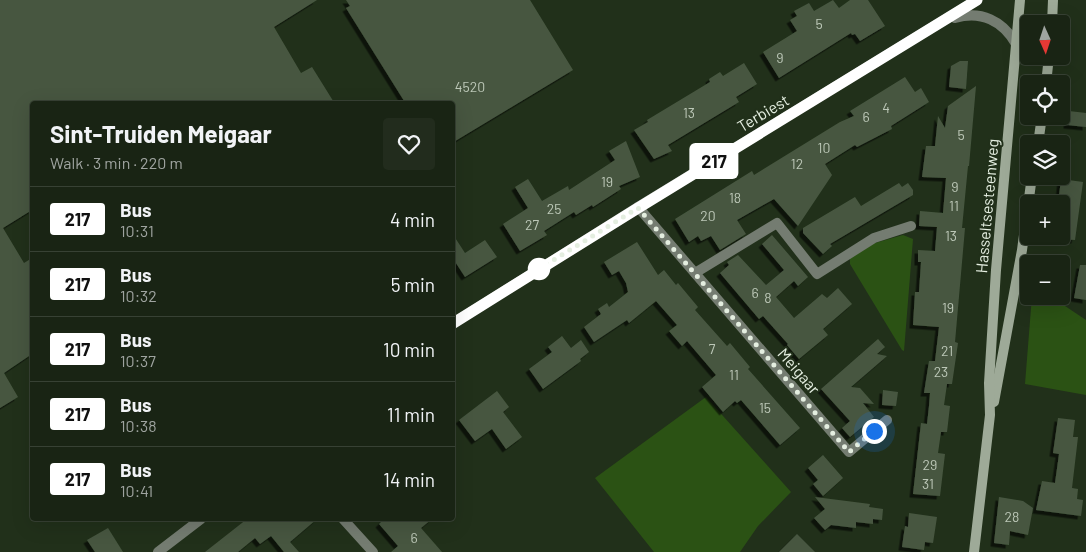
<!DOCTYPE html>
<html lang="en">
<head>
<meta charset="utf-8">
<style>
	:root { --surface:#192414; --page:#222c1d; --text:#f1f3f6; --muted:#9fa4a0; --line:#374134 }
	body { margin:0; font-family:Barlow,sans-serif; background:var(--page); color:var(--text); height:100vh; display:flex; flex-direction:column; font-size:19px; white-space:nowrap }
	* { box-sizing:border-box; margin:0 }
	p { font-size:16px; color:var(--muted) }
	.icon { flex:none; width:28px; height:28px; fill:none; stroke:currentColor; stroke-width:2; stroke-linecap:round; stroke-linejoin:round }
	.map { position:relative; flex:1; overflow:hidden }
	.side { position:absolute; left:30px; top:101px; width:425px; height:420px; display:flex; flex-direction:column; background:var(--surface); border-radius:5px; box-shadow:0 5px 20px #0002,0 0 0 1px var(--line) }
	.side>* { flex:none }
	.badge { padding:0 10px; border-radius:4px; font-size:18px; line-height:32px }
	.needle { width:32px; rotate:177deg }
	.tools { position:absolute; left:1020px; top:15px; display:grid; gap:10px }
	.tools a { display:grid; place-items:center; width:50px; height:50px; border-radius:5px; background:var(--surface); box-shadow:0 5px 20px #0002,0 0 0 1px var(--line); font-size:25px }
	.you { position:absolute; width:25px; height:25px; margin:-12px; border:4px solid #fff; border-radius:50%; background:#1a73e8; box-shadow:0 0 0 8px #1a73e833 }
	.map>.badge { position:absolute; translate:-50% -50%; box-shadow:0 0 0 2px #fff }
	.round { display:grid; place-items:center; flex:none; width:52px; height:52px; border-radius:5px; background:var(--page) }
	.headline { display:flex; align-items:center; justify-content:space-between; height:85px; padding:0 20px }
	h1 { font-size:24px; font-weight:700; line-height:38px }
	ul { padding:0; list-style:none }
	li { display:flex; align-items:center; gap:15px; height:65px; padding:0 20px; border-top:1px solid var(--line) }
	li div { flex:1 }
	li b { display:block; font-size:19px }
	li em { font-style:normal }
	li .badge { min-width:55px; font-weight:700; text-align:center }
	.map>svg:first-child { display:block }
</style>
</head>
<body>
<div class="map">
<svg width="1086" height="552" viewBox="0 0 1086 552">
	<defs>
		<filter id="shadow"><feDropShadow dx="-3.5" dy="3.5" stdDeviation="0" flood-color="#0009"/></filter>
	</defs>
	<rect width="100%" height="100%" fill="#21301a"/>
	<g fill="#2b5214">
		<path d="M903,235L913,239L904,351L902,350L850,264V258L875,243Z"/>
		<path d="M1032,296H1050L1086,320V395L1025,384Z"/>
		<path d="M706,397L791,492L758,526L740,552H654L595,478Z"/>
	</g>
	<g fill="#475740" filter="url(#shadow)">
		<path d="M0,0H317L274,27L301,73L312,67L335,104H32V210L3,228L24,263L32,258V354L4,373L18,397L0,408Z"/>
		<path d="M346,0H530L573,70L452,143V104H406L346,8L350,6Z"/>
		<path d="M833,0L839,8L850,0H868L885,26L860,41L855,34L852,35L851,33L779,78L763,52L797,31L790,20L797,16L794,11L809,3L814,11Z"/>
		<path d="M960,61H968L966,89L949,87L951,66Z"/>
		<path d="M744,63L757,84L736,97L739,102L668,145L672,151L654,159L634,130L648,122L647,120L710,82L709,79L720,72L723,76Z"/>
		<path d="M905,77L915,92L921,88L929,102L891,126L892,129L857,147L855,145L825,164L832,175L798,226L774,199L737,220L746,234L720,250L711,236L701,241L698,236L689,242L675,219L752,171L754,175L840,122L854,116L850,111Z"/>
		<path d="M976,86L969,166H968L962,228H965L955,342L958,343L952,384H947L944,405L950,406L947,432H941L938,453L945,454L940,496L913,494L921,423L927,424L929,406L930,393H924L929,361H935L939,327L913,325L915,292H919L921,262H918V250L935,251L937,227L919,226L920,211L943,213L946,178L922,177L926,146H935L938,116L945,128L948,106Z"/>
		<path d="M1069,111L1086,113V127L1067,125Z"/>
		<path d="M626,141L640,177L619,186L621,189L593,207L592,205L576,215L574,212L544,231L547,235L520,251L503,224L528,208L515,187L528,179L542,201L568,186L569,190L615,160L609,151Z"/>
		<path d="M1061,179L1083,182L1075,240L1061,239V204H1058Z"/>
		<path d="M899,183L902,187L908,183L913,190V195L830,244L832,246L823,254L803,233V228L855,197L861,206Z"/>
		<path d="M452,233L465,253L485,240L497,257L465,277L452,257Z"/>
		<path d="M772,235L808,277L798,286L794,281L776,297L794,318L822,294L827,298L838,288L852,304L823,329L828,335L799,359L787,345L788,344L763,316L759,319L720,273L729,265L727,262L738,255L766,285L784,270L762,244Z"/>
		<path d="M637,242L658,275L664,270L676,285L678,283L698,307L695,310L727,346L730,343L750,367L748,369L800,428L780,445L741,400L737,403L735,401L723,412L702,387L716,375L687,341L682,346L669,331L677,325L656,301L629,323L627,320L594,342L584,327L601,314L598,309L607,303L609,307L628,292L626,283L619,271L612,275L604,262Z"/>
		<path d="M1080,265H1086V300L1074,298Z"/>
		<path d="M562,336L571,348L581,340L589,352L580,359L581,361L543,389L529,369L552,352L548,347Z"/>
		<path d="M878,339L885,347L877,354L887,356L851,387L860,388L874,404L863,403L874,417L850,437L842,428L850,421L821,389Z"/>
		<path d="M883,390L898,392L896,406L882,405Z"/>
		<path d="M497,391L509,407L503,412L522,437L506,449L492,429L475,441L459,420Z"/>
		<path d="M1058,418L1075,420L1073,437H1078L1072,488L1078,489L1077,499L1083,500L1081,516L1036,510L1042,481L1055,483L1059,454L1053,453Z"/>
		<path d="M823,455L843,478L823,496L813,484L818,480L808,468Z"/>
		<path d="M815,497L870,504L869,507L883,509L882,520L873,519V524L856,522V528L831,525L825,530L814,518L825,509Z"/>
		<path d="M999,497L1023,501L1033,508L1028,535L1010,531L1009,545L994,543Z"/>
		<path d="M909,513L937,517L933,543L925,542L924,550L902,547L905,526L908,527Z"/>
		<path d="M247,519H317L290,542L299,552H284L271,536L260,544L255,538L238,552H205Z"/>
		<path d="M384,519H432L421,528L442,552H391L398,546L379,524Z"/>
		<path d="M108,528L123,552H95L87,540Z"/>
		<path d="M797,534L815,552H779Z"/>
	</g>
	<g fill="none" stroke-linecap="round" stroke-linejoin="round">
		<g stroke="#747c71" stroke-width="10">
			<path d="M955,18C981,10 1003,21 1016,44"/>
			<path d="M638,207L849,452L887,420"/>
			<path d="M695,273L777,223L817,274L874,238L911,226"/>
			<path d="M452,324L638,207L977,0"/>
			<path d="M343,519L373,552"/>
			<path d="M158,552L201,519"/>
		</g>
		<g stroke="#9eaa98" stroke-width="10">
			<path d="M1052,24L1053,0"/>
			<path d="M1046,84L1049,56"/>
			<path d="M1038,144L1042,116"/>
			<path d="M994,402L1022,250L1032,176"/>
			<path d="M974,552L990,415L989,383L996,270L1020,0"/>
		</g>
	</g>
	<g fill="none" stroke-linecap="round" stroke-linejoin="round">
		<defs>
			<path id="line" d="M452,324L638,208L977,0"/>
		</defs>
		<use href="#line" stroke="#fff" stroke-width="11"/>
		<use href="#line" stroke="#fff" stroke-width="8"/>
		<path stroke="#e4eee0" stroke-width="5" stroke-dasharray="0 9" d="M539,269L638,208L849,452L874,431"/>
	</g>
	<circle fill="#fff" stroke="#fff" stroke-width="2.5" cx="539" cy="269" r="10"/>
	<g text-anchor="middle" stroke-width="4" stroke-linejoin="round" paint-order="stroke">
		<g font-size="14" fill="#bdc8b8">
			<text x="819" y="29">5</text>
			<text x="780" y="63">9</text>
			<text x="470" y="92">4520</text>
			<text x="886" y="113">4</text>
			<text x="689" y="118">13</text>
			<text x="866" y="122">6</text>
			<text x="961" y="140">5</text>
			<text x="824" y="153">10</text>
			<text x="797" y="169">12</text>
			<text x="607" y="187">19</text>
			<text x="955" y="192">9</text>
			<text x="735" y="203">18</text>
			<text x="954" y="211">11</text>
			<text x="554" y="214">25</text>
			<text x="708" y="221">20</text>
			<text x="532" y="230">27</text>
			<text x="951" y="241">13</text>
			<text x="755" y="298">6</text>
			<text x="768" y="303">8</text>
			<text x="948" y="313">19</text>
			<text x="712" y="354">7</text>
			<text x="947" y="356">21</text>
			<text x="941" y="377">23</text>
			<text x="734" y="380">11</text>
			<text x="765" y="413">15</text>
			<text x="930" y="470">29</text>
			<text x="928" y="489">31</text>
			<text x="1012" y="522">28</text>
			<text x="414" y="543">6</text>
		</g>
		<g font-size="16" fill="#e4eee0" stroke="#21301a">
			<text transform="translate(763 113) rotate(-31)" y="6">Terbiest</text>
			<text transform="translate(987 206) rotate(-85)" y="6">Hasseltsesteenweg</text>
			<text transform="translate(799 371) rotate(49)" y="6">Meigaar</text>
		</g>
	</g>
</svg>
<div class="tools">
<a><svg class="needle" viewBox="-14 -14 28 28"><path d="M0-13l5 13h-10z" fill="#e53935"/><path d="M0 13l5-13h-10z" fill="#9fa4a0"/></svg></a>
<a><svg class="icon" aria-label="locate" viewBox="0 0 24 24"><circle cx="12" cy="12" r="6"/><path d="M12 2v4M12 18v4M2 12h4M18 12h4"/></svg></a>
<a><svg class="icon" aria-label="layers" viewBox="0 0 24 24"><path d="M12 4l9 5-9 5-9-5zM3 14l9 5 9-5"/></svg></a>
<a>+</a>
<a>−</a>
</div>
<div class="you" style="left:874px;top:431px"></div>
<b class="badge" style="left:714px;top:161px;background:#fff;color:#111">217</b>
<section class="side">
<div class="headline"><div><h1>Sint-Truiden Meigaar</h1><p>Walk · 3 min · 220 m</p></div><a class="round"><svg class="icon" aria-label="heart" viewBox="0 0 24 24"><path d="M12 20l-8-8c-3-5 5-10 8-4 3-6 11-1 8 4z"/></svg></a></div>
<ul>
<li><span class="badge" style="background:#fff;color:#111">217</span><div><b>Bus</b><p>10:31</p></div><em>4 min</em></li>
<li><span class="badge" style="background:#fff;color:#111">217</span><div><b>Bus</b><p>10:32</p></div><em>5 min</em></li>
<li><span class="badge" style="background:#fff;color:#111">217</span><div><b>Bus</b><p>10:37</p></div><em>10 min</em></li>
<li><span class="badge" style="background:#fff;color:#111">217</span><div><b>Bus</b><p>10:38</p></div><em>11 min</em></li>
<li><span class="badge" style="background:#fff;color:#111">217</span><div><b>Bus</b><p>10:41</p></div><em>14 min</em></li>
</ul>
</section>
</div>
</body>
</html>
